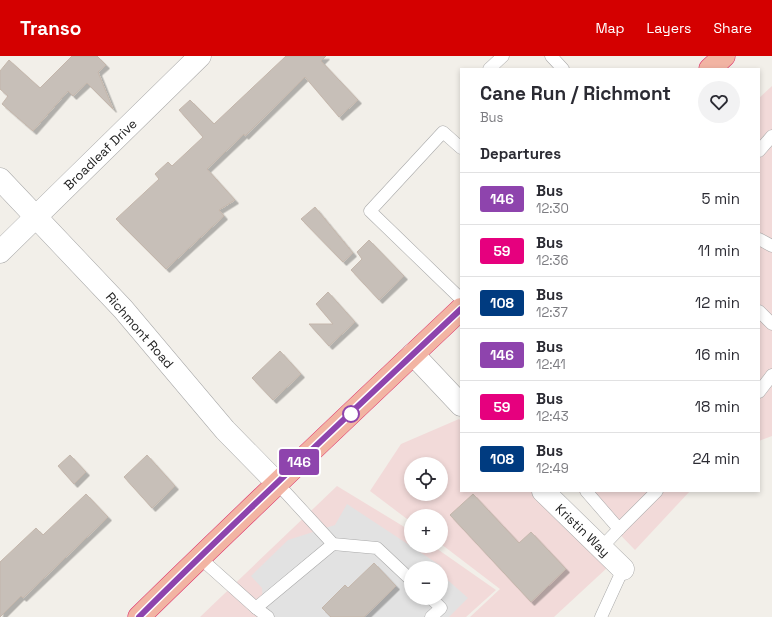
<!DOCTYPE html>
<html lang="en">
<head>
<meta charset="utf-8">
<style>
	:root { --surface:#fff; --page:#f2f2f3; --text:#2b2b33; --muted:#7c7c81; --line:#e1e1e2; --accent:#d40000 }
	body { margin:0; font-family:"Space Grotesk",sans-serif; background:var(--page); color:var(--text); height:100vh; display:flex; flex-direction:column; font-size:15px; white-space:nowrap }
	* { box-sizing:border-box; margin:0 }
	p { font-size:13px; color:var(--muted) }
	.icon { flex:none; width:22px; height:22px; fill:none; stroke:currentColor; stroke-width:2; stroke-linecap:round; stroke-linejoin:round }
	.map { position:relative; flex:1; overflow:hidden }
	.details { position:absolute; left:460px; top:12px; width:300px; height:424px; display:flex; flex-direction:column; background:var(--surface); border-radius:0px; box-shadow:0 2px 6px #0003 }
	.details>* { flex:none }
	.badge { padding:0 8px; border-radius:3px; font-size:14px; line-height:26px }
	.fabs { position:absolute; left:404px; top:401px; display:grid; gap:8px }
	.fabs a { display:grid; place-items:center; width:44px; height:44px; border-radius:50%; background:var(--surface); box-shadow:0 2px 6px #0003; font-size:20px }
	.map>.badge { position:absolute; translate:-50% -50%; box-shadow:0 0 0 2px #fff }
	h2 { padding:0 20px; font-size:15px; line-height:36px }
	.round { display:grid; place-items:center; flex:none; width:42px; height:42px; border-radius:21px; background:var(--page) }
	.summary { display:flex; align-items:center; justify-content:space-between; height:68px; padding:0 20px }
	h1 { font-size:19px; font-weight:800; line-height:30px }
	ul { padding:0; list-style:none }
	li { display:flex; align-items:center; gap:12px; height:52px; padding:0 20px; border-top:1px solid var(--line) }
	li div { flex:1 }
	li b { display:block; font-size:15px }
	li em { font-style:normal }
	li .badge { min-width:44px; font-weight:700; text-align:center }
	header { display:flex; align-items:center; gap:24px; box-sizing:border-box; height:56px; padding:0 20px; background:var(--accent); color:#fff }
	header strong { font-size:19px }
	nav { display:flex; gap:22px; margin-inline-start:auto; font-size:14px }
	.map>svg:first-child { display:block }
</style>
</head>
<body>
<header>
<strong>Transo</strong>
<nav><a>Map</a><a>Layers</a><a>Share</a></nav>
</header>
<div class="map">
<svg width="772" height="561" viewBox="0 0 772 561">
	<defs>
		<filter id="shadow"><feDropShadow dx="3.5" dy="3.5" stdDeviation="0" flood-color="#0004"/></filter>
	</defs>
	<rect width="100%" height="100%" fill="#f2efe9"/>
	<g fill="#f2dad9" fill-rule="evenodd">
		<path d="M772,30V380L759,385V42Z"/>
		<path d="M459,363L461,365V435H532L608,511L554,561H470L500,533L441,488V460H411V466L370,435L401,388ZM411,408H441V438H411Z"/>
		<path d="M337,430L411,475V490H433L496,534L466,561H200ZM411,512H441V542H411Z"/>
		<path d="M578,435H690L635,494Z"/>
	</g>
	<path fill="#e2e2e2" d="M347,448L441,510V512H411V542H441V512L443,520L468,542L449,561H264L262,532L251,520L288,484L335,469Z"/>
	<g fill="#c7bfb8" stroke="#c4b6ab" filter="url(#shadow)">
		<path d="M72,0H97L106,9L98,16L113,53L87,27L73,40L68,35L33,75L2,48L8,40L0,33V15L9,4L40,32Z"/>
		<path d="M286,0H326L321,5L358,44L339,61L305,21L245,80L244,78L207,113L235,144L219,154L224,160L166,213L116,163L159,123L155,118L168,106L172,110L203,81L179,54L190,44L214,68Z"/>
		<path d="M315,151L353,197L343,206L301,163Z"/>
		<path d="M369,184L404,220L379,244L351,214L362,203L357,196Z"/>
		<path d="M328,236L355,266L329,290L309,268H333L316,248Z"/>
		<path d="M280,295L301,318L273,344L252,322Z"/>
		<path d="M70,399L86,416L74,428L58,410Z"/>
		<path d="M147,399L175,430L152,452L124,421Z"/>
		<path d="M86,438L108,461L23,542L21,540L0,561V506L36,472L43,479Z"/>
		<path d="M473,438L519,487L531,476L566,513L531,546L450,459Z"/>
		<path d="M374,507L396,530L364,561H331L322,552L345,529L348,532Z"/>
	</g>
	<g fill="none" stroke-linecap="round" stroke-linejoin="round">
		<defs>
			<g id="service">
				<path d="M551,0L563,13"/>
				<path d="M489,13L503,0"/>
				<path d="M461,92L443,76L370,155L461,243"/>
				<path d="M759,95L772,80"/>
				<path d="M759,183L772,190"/>
				<path d="M759,255L772,268"/>
				<path d="M759,336L772,319"/>
				<path d="M277,427L333,488L377,492L411,524"/>
				<path d="M586,435L619,473L657,435"/>
				<path d="M601,492L619,473"/>
				<path d="M199,501L256,552L333,488"/>
				<path d="M431,542L441,552L431,561"/>
				<path d="M256,552L268,561"/>
				<path d="M601,561L623,513"/>
			</g>
			<g id="minor">
				<path d="M0,123L123,253L225,374L277,427"/>
				<path d="M0,196L200,0"/>
				<path d="M413,298L461,349"/>
				<path d="M543,435L623,513"/>
			</g>
			<g id="trunk">
				<path d="M710,13L724,0"/>
				<path d="M139,561C245,457 353,355 461,253"/>
			</g>
		</defs>
		<use href="#service" stroke="#a9a9a9" stroke-width="13"/>
		<use href="#minor" stroke="#a9a9a9" stroke-width="23"/>
		<use href="#trunk" stroke="#dc2a67" stroke-width="23"/>
		<use href="#service" stroke="#fff" stroke-width="12"/>
		<use href="#minor" stroke="#fff" stroke-width="22"/>
		<use href="#trunk" stroke="#f2b4a3" stroke-width="22"/>
	</g>
	<g fill="none" stroke-linecap="round" stroke-linejoin="round">
		<defs>
			<path id="line" d="M139,561C244,456 353,355 461,253"/>
		</defs>
		<use href="#line" stroke="#fff" stroke-width="9"/>
		<use href="#line" stroke="#8e44ad" stroke-width="6"/>
	</g>
	<circle fill="#fff" stroke="#8e44ad" stroke-width="2" cx="351" cy="358" r="8"/>
	<g text-anchor="middle" stroke-width="3" stroke-linejoin="round" paint-order="stroke">
		<g font-size="13" fill="#222" stroke="#fff">
			<text transform="translate(100 98) rotate(-44)" y="5">Broadleaf Drive</text>
			<text transform="translate(140 274) rotate(49)" y="5">Richmont Road</text>
			<text transform="translate(583 474) rotate(44)" y="5">Kristin Way</text>
		</g>
	</g>
</svg>
<div class="fabs">
<a><svg class="icon" aria-label="locate" viewBox="0 0 24 24"><circle cx="12" cy="12" r="6"/><path d="M12 2v4M12 18v4M2 12h4M18 12h4"/></svg></a>
<a>+</a>
<a>−</a>
</div>
<b class="badge" style="left:299px;top:406px;background:#8e44ad;color:#fff">146</b>
<section class="details">
<div class="summary"><div><h1>Cane Run / Richmont</h1><p>Bus</p></div><a class="round"><svg class="icon" aria-label="heart" viewBox="0 0 24 24"><path d="M12 20l-8-8c-3-5 5-10 8-4 3-6 11-1 8 4z"/></svg></a></div>
<h2>Departures</h2>
<ul>
<li><span class="badge" style="background:#8e44ad;color:#fff">146</span><div><b>Bus</b><p>12:30</p></div><em>5 min</em></li>
<li><span class="badge" style="background:#e6007e;color:#fff">59</span><div><b>Bus</b><p>12:36</p></div><em>11 min</em></li>
<li><span class="badge" style="background:#003b80;color:#fff">108</span><div><b>Bus</b><p>12:37</p></div><em>12 min</em></li>
<li><span class="badge" style="background:#8e44ad;color:#fff">146</span><div><b>Bus</b><p>12:41</p></div><em>16 min</em></li>
<li><span class="badge" style="background:#e6007e;color:#fff">59</span><div><b>Bus</b><p>12:43</p></div><em>18 min</em></li>
<li><span class="badge" style="background:#003b80;color:#fff">108</span><div><b>Bus</b><p>12:49</p></div><em>24 min</em></li>
</ul>
</section>
</div>
</body>
</html>
